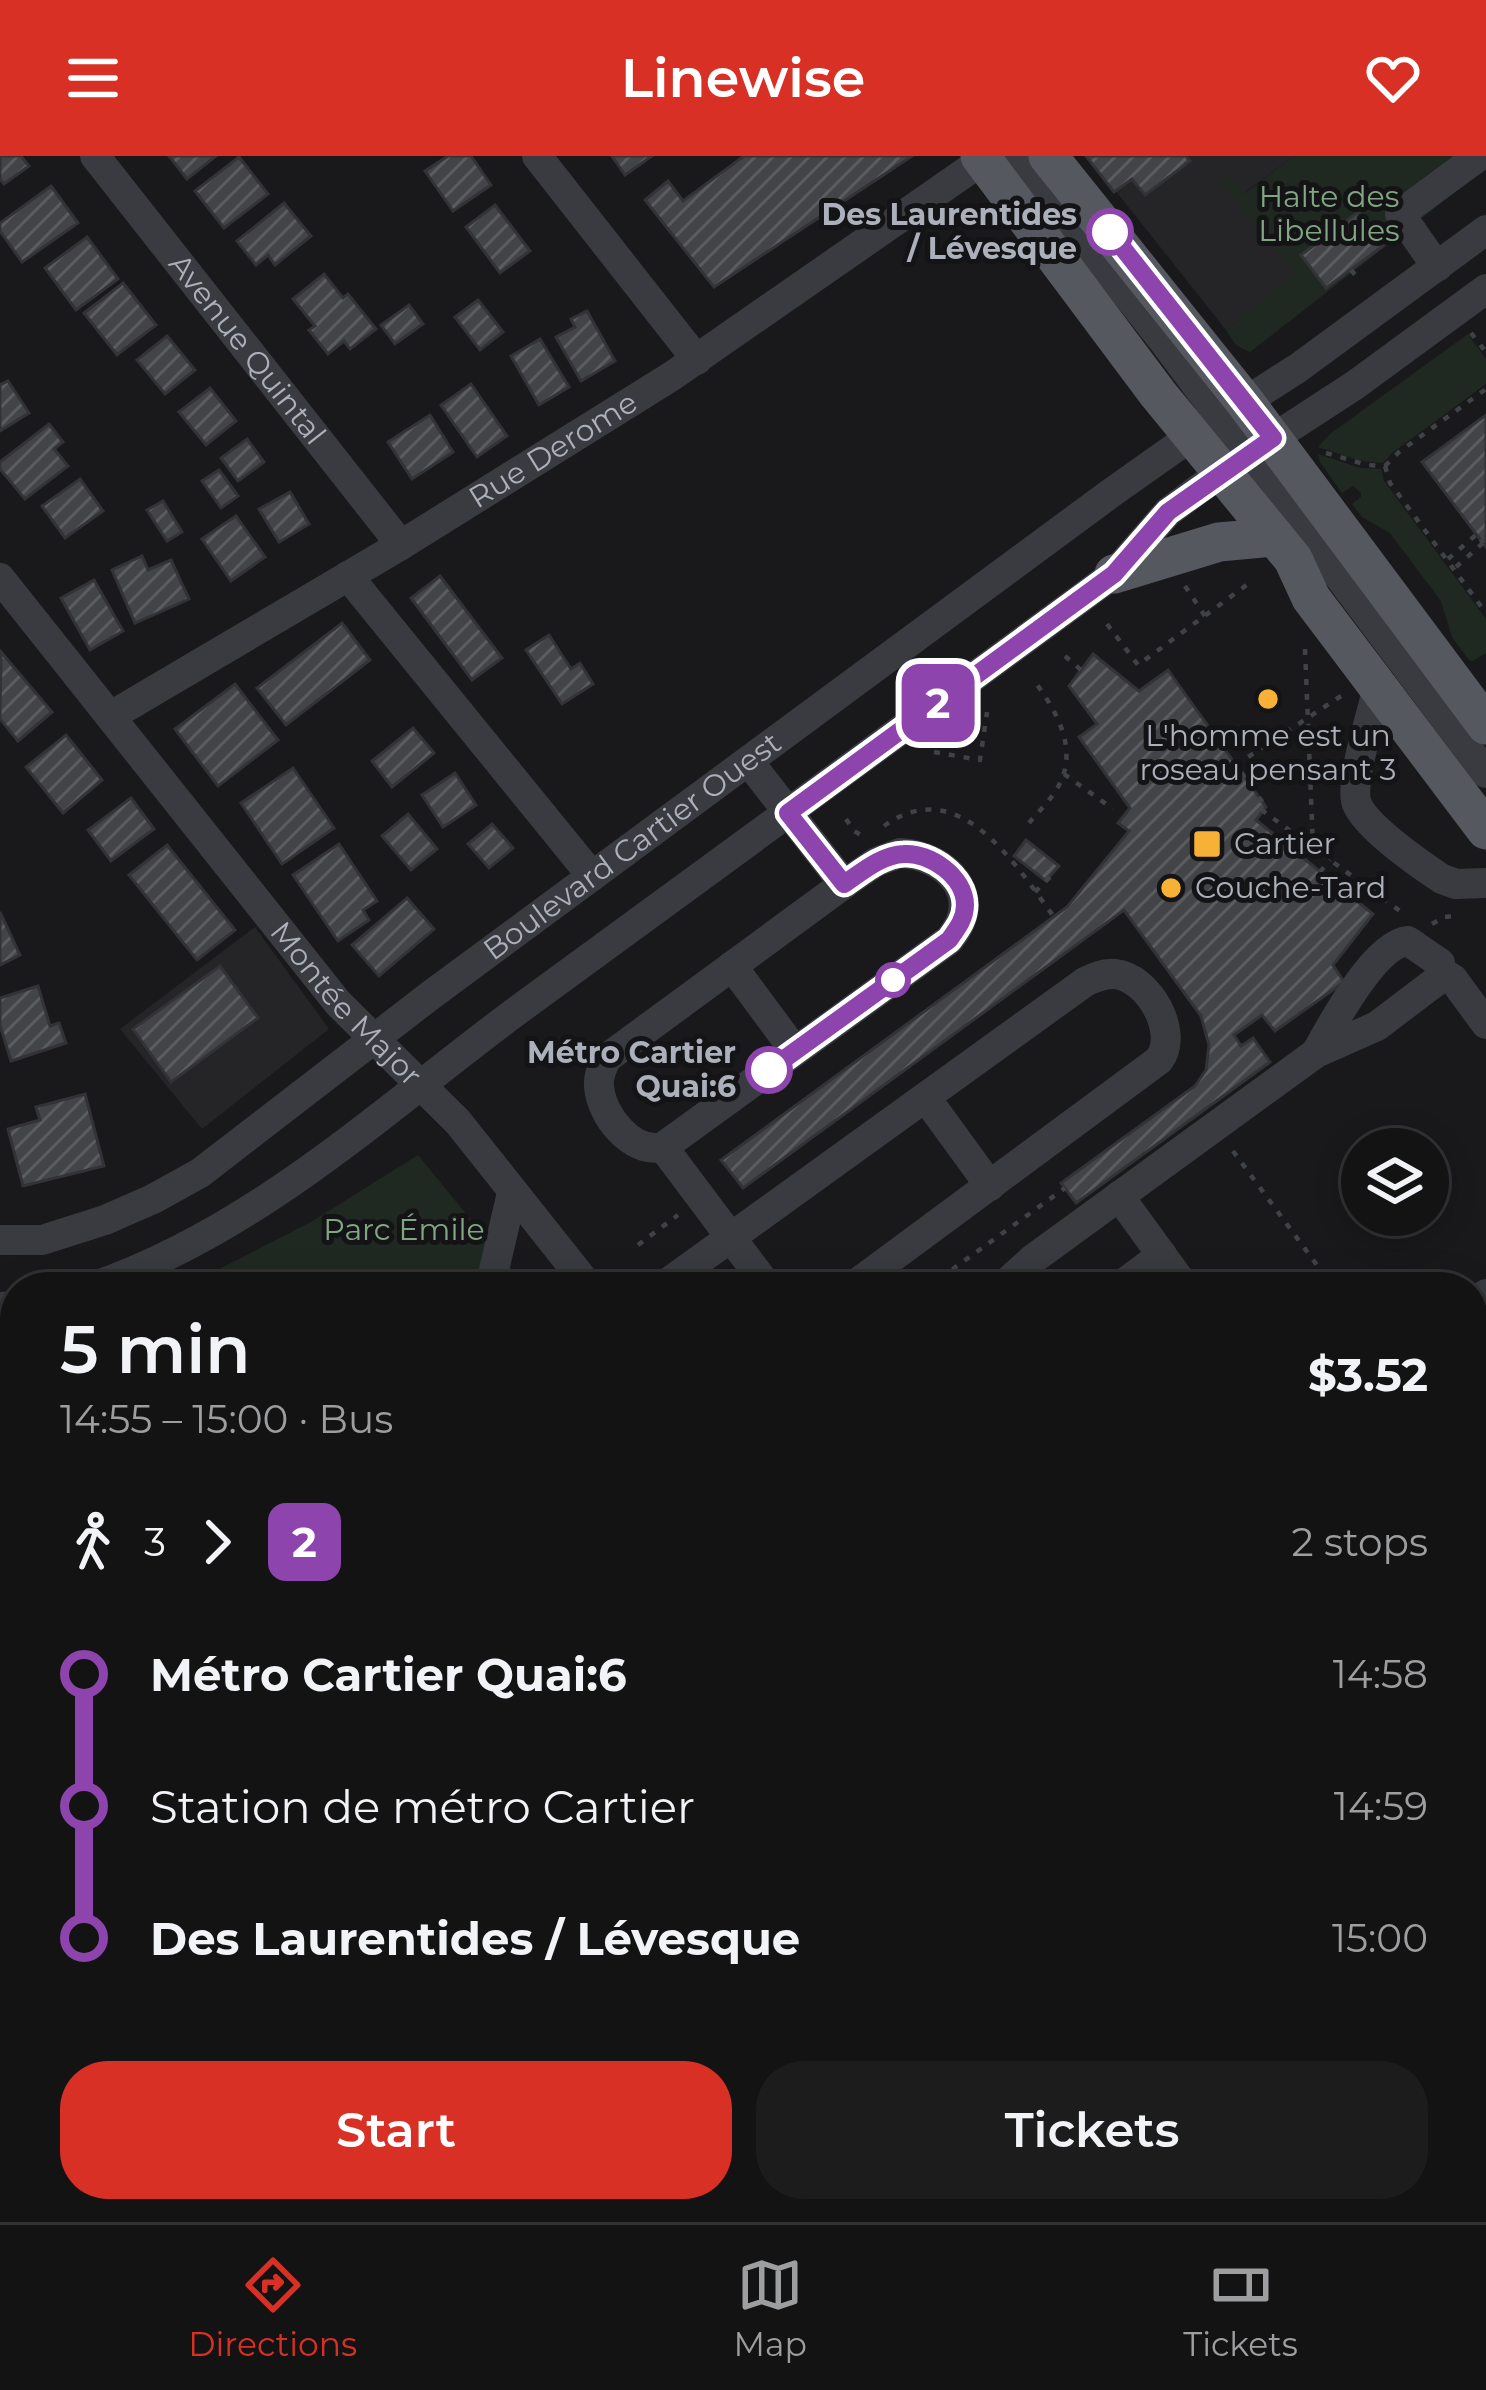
<!DOCTYPE html>
<html lang="en">
<head>
<meta charset="utf-8">
<style>
	:root { --surface:#131314; --page:#1c1c1d; --text:#f1f3f6; --muted:#9d9ea0; --line:#323234; --accent:#d93025 }
	body { margin:0; font-family:Montserrat,sans-serif; background:var(--page); color:var(--text); height:100vh; display:flex; flex-direction:column; font-size:45px; white-space:nowrap }
	* { box-sizing:border-box; margin:0 }
	p { font-size:39px; color:var(--muted) }
	.icon { flex:none; width:66px; height:66px; fill:none; stroke:currentColor; stroke-width:2; stroke-linecap:round; stroke-linejoin:round }
	.map { position:relative; flex:1; overflow:hidden }
	.details { position:absolute; left:0px; top:1116px; width:1488px; height:951px; display:flex; flex-direction:column; background:var(--surface); border-radius:48px 48px 0 0; box-shadow:0 6px 30px #0003,0 0 0 3px var(--line) }
	.details>* { flex:none }
	.badge { padding:0 24px; border-radius:18px; font-size:42px; line-height:78px }
	.controls { position:absolute; left:1341px; top:972px; display:grid; gap:24px }
	.controls a { display:grid; place-items:center; width:108px; height:108px; border-radius:50%; background:var(--surface); box-shadow:0 6px 30px #0003,0 0 0 3px var(--line); font-size:60px }
	.map>.badge { position:absolute; translate:-50% -50%; box-shadow:0 0 0 6px #fff }
	.legs { display:flex; align-items:center; gap:18px; height:132px; padding:0 60px; font-size:39px }
	.legs p { margin-inline-start:auto }
	.headline { display:flex; align-items:center; justify-content:space-between; height:204px; padding:0 60px }
	h1 { font-size:66px; font-weight:600; line-height:90px }
	.action { display:flex; gap:24px; margin-top:auto; padding:24px 60px }
	.action a { flex:1; height:138px; border-radius:48px; background:var(--accent); color:#fff; font-size:48px; font-weight:600; line-height:138px; text-align:center }
	.action a+a { background:var(--page); color:var(--text) }
	ul { padding:0 60px; list-style:none }
	li { display:flex; align-items:center; gap:42px; height:132px; font-size:45px }
	li i { display:grid; place-items:center; width:18px; height:100%; margin:0 15px; background:currentColor }
	li i::after { content:''; width:30px; height:30px; margin:-15px; border:9px solid; border-radius:50%; background:var(--surface) }
	li p { margin-inline-start:auto }
	li:first-child i { background:linear-gradient(#0000 50%,currentColor 0) }
	li:last-child i { background:linear-gradient(currentColor 50%,#0000 0) }
	header { display:flex; justify-content:space-between; align-items:center; height:156px; padding:0 60px; background:var(--accent); color:#fff; font-size:54px; font-weight:600 }
	.tabs { display:flex; justify-content:space-around; align-items:center; height:168px; border-top:3px solid var(--line); background:var(--surface); font-size:33px; color:var(--muted) }
	.tabs a { display:grid; justify-items:center; gap:6px }
	.tabs .selected { color:var(--accent) }
	.map>svg:first-child { display:block }
</style>
</head>
<body>
<header><svg class="icon" aria-label="menu" viewBox="0 0 24 24"><path d="M4 6h16M4 12h16M4 18h16"/></svg>Linewise<svg class="icon" aria-label="heart" viewBox="0 0 24 24"><path d="M12 20l-8-8c-3-5 5-10 8-4 3-6 11-1 8 4z"/></svg></header>
<div class="map">
<svg width="1486" height="2066" viewBox="0 0 1486 2066">
	<defs>
		<pattern id="building-hatch" width="6" height="6" patternUnits="userSpaceOnUse" patternTransform="scale(3)"><rect width="6" height="6" fill="#434448"/><path d="M-1 1l2-2M0 6l6-6M5 7l2-2" fill="none" stroke="#5b5c60"/></pattern>
	</defs>
	<rect width="100%" height="100%" fill="#19191b"/>
	<g fill="#252528">
		<path d="M1088,0H1294L1244,37L1296,116L1226,174Z"/>
		<path d="M255,771L329,873L202,973L120,873Z"/>
	</g>
	<g fill="#202921">
		<path d="M1294,0H1486V12L1250,196L1236,189L1226,174L1295,116L1218,25L1227,18L1245,37Z"/>
		<path d="M1468,178L1486,203V228L1392,297L1383,307L1361,305L1318,291L1330,278Z"/>
		<path d="M1318,298L1360,312L1381,313L1384,325L1486,463V497L1473,505L1469,504L1452,481L1441,445L1390,377L1362,361L1352,348L1361,341V337L1353,330L1342,337L1320,306Z"/>
		<path d="M418,999L526,1131H184L311,1066Z"/>
		<path d="M0,1188H15V1538L0,1551Z"/>
	</g>
	<g fill="url(#building-hatch)" stroke="#333337" stroke-width="3">
		<path d="M0,0H21L29,10L4,28L0,23Z"/>
		<path d="M169,0H216L187,23Z"/>
		<path d="M448,0H471L491,29L453,55L425,15Z"/>
		<path d="M612,0H652L625,19Z"/>
		<path d="M744,0H912L714,131L645,44L668,25L683,45Z"/>
		<path d="M1086,0H1186L1190,5L1145,39L1132,23L1114,36Z"/>
		<path d="M239,1L268,38L224,72L195,35Z"/>
		<path d="M51,30L78,67L22,106L0,75V67Z"/>
		<path d="M284,47L311,80L275,109L268,99L256,109L237,85Z"/>
		<path d="M495,49L530,95L500,117L466,71Z"/>
		<path d="M1358,56L1383,90L1326,132L1301,99Z"/>
		<path d="M87,81L118,123L76,154L45,112Z"/>
		<path d="M324,118L343,142L348,138L376,173L350,193L344,185L328,198L309,174L315,170L293,143Z"/>
		<path d="M123,127L156,169L117,199L84,157Z"/>
		<path d="M478,144L503,176L480,194L455,161Z"/>
		<path d="M409,149L423,168L395,188L381,169Z"/>
		<path d="M587,155L615,205L581,225L556,181L575,171L571,163Z"/>
		<path d="M167,180L195,214L165,238L137,204Z"/>
		<path d="M540,183L569,231L539,249L511,200Z"/>
		<path d="M8,225L29,257L0,275V229Z"/>
		<path d="M471,228L507,280L477,301L441,249Z"/>
		<path d="M210,232L236,265L206,289L179,256Z"/>
		<path d="M430,259L453,296L412,323L388,286Z"/>
		<path d="M1486,259V391L1422,306Z"/>
		<path d="M49,268L63,286L54,293L68,310L25,343L0,313V306Z"/>
		<path d="M247,283L264,306L238,325L221,302Z"/>
		<path d="M219,314L238,340L221,352L202,325Z"/>
		<path d="M80,323L103,355L65,382L42,350Z"/>
		<path d="M290,336L309,368L279,386L259,353Z"/>
		<path d="M163,345L182,376L167,385L147,354Z"/>
		<path d="M236,360L265,401L231,425L202,383Z"/>
		<path d="M142,400L148,414L171,404L189,443L135,467L112,414Z"/>
		<path d="M440,420L502,502L472,524L411,442Z"/>
		<path d="M94,424L123,475L90,494L61,442Z"/>
		<path d="M342,467L370,504L286,569L257,532Z"/>
		<path d="M549,479L571,513L580,507L593,528L562,548L526,494Z"/>
		<path d="M1,496L52,556L18,585L0,563Z"/>
		<path d="M1093,498L1139,535L1168,514L1266,651L1256,664L1373,758L1333,809L1344,826L1275,875L1262,859L1234,879L1241,890L1253,882L1270,906L1076,1047L1061,1027L1195,930L1206,914L1209,889L1201,860L1124,754L743,1032L721,1004L1067,751L1129,675L1118,667L1130,652L1079,581L1097,568L1069,530Z"/>
		<path d="M235,528L278,584L218,630L175,573Z"/>
		<path d="M413,572L434,597L392,631L372,605Z"/>
		<path d="M66,579L102,624L63,657L26,611Z"/>
		<path d="M293,612L334,672L282,708L241,647Z"/>
		<path d="M455,617L476,649L443,671L422,639Z"/>
		<path d="M131,642L154,673L111,705L88,674Z"/>
		<path d="M408,658L437,693L411,714L382,680Z"/>
		<path d="M492,668L513,692L489,712L468,688Z"/>
		<path d="M1026,684L1059,710L1046,725L1014,700Z"/>
		<path d="M339,688L377,745L363,754L369,764L338,785L293,719Z"/>
		<path d="M167,689L235,774L197,804L129,719Z"/>
		<path d="M407,742L434,773L379,820L352,789Z"/>
		<path d="M0,756L20,799L0,809Z"/>
		<path d="M220,810L258,862L171,926L133,873Z"/>
		<path d="M38,830L50,870L59,867L66,887L11,905L0,869V842Z"/>
		<path d="M85,938L104,1010L23,1030L8,973L40,964L36,951Z"/>
		<path d="M1473,1446L1486,1463V1616L1473,1603Z"/>
		<path d="M0,1702L15,1717L0,1731Z"/>
		<path d="M1473,1702L1485,1715L1473,1726Z"/>
		<path d="M15,1754V1804L0,1816V1766Z"/>
		<path d="M6,2041L23,2066H0V2045Z"/>
		<path d="M222,2052H232L243,2066H203Z"/>
		<path d="M258,2052H316L318,2055L304,2066H284L279,2061L269,2066Z"/>
		<path d="M571,2052H603L584,2066Z"/>
		<path d="M1032,2052H1088L1097,2065L1041,2066Z"/>
		<path d="M1358,2052H1387L1371,2066Z"/>
		<path d="M1427,2052H1458L1471,2066H1412Z"/>
	</g>
	<g fill="none" stroke-linecap="round" stroke-linejoin="round">
		<g stroke="#3f4247" stroke-width="4.5" stroke-dasharray="6 9" stroke-linecap="butt">
			<path d="M1351,114L1360,125"/>
			<path d="M1471,177L1486,196"/>
			<path d="M1326,297L1367,309L1385,310"/>
			<path d="M1385,310L1390,327L1486,457"/>
			<path d="M1385,310L1399,296L1486,233"/>
			<path d="M1448,403L1477,378L1483,387"/>
			<path d="M1456,411L1483,387"/>
			<path d="M1185,430L1205,460"/>
			<path d="M1107,468L1138,509L1252,425"/>
			<path d="M1305,493L1313,691"/>
			<path d="M1065,500L1081,514"/>
			<path d="M1341,540L1236,609L1266,651L1263,655L1400,755"/>
			<path d="M934,596L980,604L987,556"/>
			<path d="M1064,618L1113,653"/>
			<path d="M846,663L854,675L863,680"/>
			<path d="M1029,667C1039,655 1052,643 1059,629C1079,591 1055,553 1033,523"/>
			<path d="M884,670C959,616 1015,708 1054,761"/>
			<path d="M1320,716L1330,704"/>
			<path d="M1035,736L1052,719"/>
			<path d="M1432,768L1444,761L1454,760"/>
			<path d="M1233,995L1333,1131"/>
			<path d="M638,1089L678,1059"/>
			<path d="M928,1131L1065,1032"/>
			<path d="M957,1131L974,1119"/>
			<path d="M0,1198L15,1197"/>
		</g>
		<g stroke="#393b40" stroke-width="30">
			<path id="s1" d="M95,0L401,389"/>
			<path d="M537,0L697,204"/>
			<path d="M1018,0L1165,187L1486,617"/>
			<path d="M1437,111L1400,58L1479,0"/>
			<path d="M348,420L592,720"/>
			<path id="s2" d="M0,422L338,847L458,966L589,1131"/>
			<path d="M1378,531C1372,558 1351,621 1356,645C1362,669 1421,709 1442,723L1456,728L1486,727"/>
			<path id="s3" d="M111,560L401,389L672,220L983,4"/>
			<path d="M749,606L844,728"/>
			<path d="M900,697C947,699 986,741 949,784L663,991C632,998 601,960 599,930C598,920 602,911 607,902L844,728L876,706Z"/>
			<path d="M732,810L795,895"/>
			<path d="M1441,816L1453,823L1486,868"/>
			<path d="M926,942L990,1030"/>
			<path d="M663,991L768,1131"/>
			<path d="M1119,1040L1185,1131"/>
			<path id="s4" d="M0,1084H42L105,1064L153,1043L200,1017L431,839L1111,337L1193,279L1298,212L1486,74"/>
			<path d="M92,1131C255,1075 382,955 518,854C716,708 916,564 1114,418L1168,356L1223,315L1355,229L1486,133"/>
			<path d="M490,1131L512,1037"/>
			<path d="M662,1131L1085,826C1095,821 1104,817 1115,818C1148,821 1180,876 1159,904L852,1131"/>
			<path d="M1002,1131L1033,1103L1316,897L1377,870L1439,823L1440,807L1408,785C1375,788 1332,868 1316,897"/>
			<path d="M1119,1131L1162,1099"/>
			<path d="M1473,1147L1486,1138"/>
			<path d="M0,1151L15,1150"/>
			<path d="M1473,1268L1486,1258"/>
			<path d="M1473,1348L1486,1363"/>
			<path d="M1473,1824L1486,1813"/>
			<path d="M0,1929L15,1948"/>
			<path d="M1473,1955L1486,1969"/>
			<path d="M96,2052L107,2066"/>
			<path d="M499,2052L510,2066"/>
			<path d="M936,2052L946,2066"/>
			<path d="M1306,2052L1317,2066"/>
			<path d="M408,2066L426,2052"/>
			<path d="M881,2066L884,2052"/>
		</g>
		<g stroke="#55585f" stroke-width="39">
			<path d="M980,0L1158,238L1293,403L1311,442L1486,674"/>
			<path d="M1048,0L1245,246L1486,569"/>
			<path d="M1114,418L1219,386L1275,381"/>
		</g>
	</g>
	<g fill="none" stroke-linecap="round" stroke-linejoin="round">
		<defs>
			<path id="line-1" d="M769,914L949,784C957,773 965,763 965,749C965,721 930,696 904,698C881,699 862,716 844,728L788,657L1114,418L1168,356L1273,282L1110,76"/>
		</defs>
		<use href="#line-1" stroke="#fff" stroke-width="27"/>
		<use href="#line-1" stroke="#8e44ad" stroke-width="18"/>
	</g>
	<g fill="#fff" stroke="#8e44ad" stroke-width="6">
		<circle cx="1110" cy="76" r="21"/>
		<circle cx="893" cy="824" r="15"/>
		<circle cx="769" cy="914" r="21"/>
	</g>
	<g fill="#f6b136" stroke="#141416" stroke-width="4.5">
		<circle cx="1268" cy="543" r="12"/>
		<rect x="1192" y="673" width="30" height="30" rx="6"/>
		<circle cx="1171" cy="732" r="12"/>
	</g>
	<g text-anchor="middle" stroke-width="10" stroke-linejoin="round" paint-order="stroke">
		<g font-size="30" fill="#82a683" stroke="#141416">
			<text x="1329" y="51">Halte des<tspan x="1329" dy="34">Libellules</tspan></text>
			<text x="404" y="1084">Parc Émile</text>
		</g>
		<g font-size="30" font-weight="bold" fill="#abb0bb" stroke="#141416" text-anchor="end">
			<text x="1077" y="69">Des Laurentides<tspan x="1077" dy="34">/ Lévesque</tspan></text>
			<text x="736" y="907">Métro Cartier<tspan x="736" dy="34">Quai:6</tspan></text>
		</g>
		<g font-size="30" fill="#abb0bb" stroke="#141416">
			<text dy="10" stroke="none"><textPath href="#s1" startOffset="246">Avenue Quintal</textPath></text>
			<text dy="10" stroke="none"><textPath href="#s3" startOffset="516">Rue Derome</textPath></text>
			<text dy="10" stroke="none"><textPath href="#s4" startOffset="756">Boulevard Cartier Ouest</textPath></text>
			<text dy="10" stroke="none"><textPath href="#s2" startOffset="549">Montée Major</textPath></text>
		</g>
		<g font-size="30" fill="#abb0bb" stroke="#141416" text-anchor="start">
			<text x="1268" y="590" text-anchor="middle">L'homme est un<tspan x="1268" dy="34">roseau pensant 3</tspan></text>
			<text x="1234" y="698">Cartier</text>
			<text x="1195" y="742">Couche-Tard</text>
		</g>
	</g>
</svg>
<div class="controls">
<a><svg class="icon" aria-label="layers" viewBox="0 0 24 24"><path d="M12 4l9 5-9 5-9-5zM3 14l9 5 9-5"/></svg></a>
</div>
<b class="badge" style="left:938px;top:547px;background:#8e44ad;color:#fff">2</b>
<section class="details">
<div class="headline"><div><h1>5 min</h1><p>14:55 – 15:00 · Bus</p></div><b>$3.52</b></div>
<div class="legs"><svg class="icon" aria-label="walk" viewBox="0 0 24 24"><circle cx="13" cy="4" r="2"/><path d="M13 8l-2 6 4 7M11 14l-3 7M7 12l3-4h3l4 4"/></svg>3<svg class="icon" aria-label="forward" viewBox="0 0 24 24"><path d="M9 5l7 7-7 7"/></svg><b class="badge" style="background:#8e44ad;color:#fff">2</b><p>2 stops</p></div>
<ul>
<li><i style="color:#8e44ad"></i><b>Métro Cartier Quai:6</b><p>14:58</p></li>
<li><i style="color:#8e44ad"></i><span>Station de métro Cartier</span><p>14:59</p></li>
<li><i style="color:#8e44ad"></i><b>Des Laurentides / Lévesque</b><p>15:00</p></li>
</ul>
<div class="action"><a>Start</a><a>Tickets</a></div>
</section>
</div>
<nav class="tabs">
<a class="selected"><svg class="icon" aria-label="directions" viewBox="0 0 24 24"><path d="M12 3l9 9-9 9-9-9zM9 14v-3h6M13 9l2 2-2 2"/></svg>Directions</a>
<a><svg class="icon" aria-label="map" viewBox="0 0 24 24"><path d="M3 6l6-2 6 2 6-2v14l-6 2-6-2-6 2zM9 4v14M15 6v14"/></svg>Map</a>
<a><svg class="icon" aria-label="tickets" viewBox="0 0 24 24"><path d="M3 7h18v10H3zM15 7v10"/></svg>Tickets</a>
</nav>
</body>
</html>
